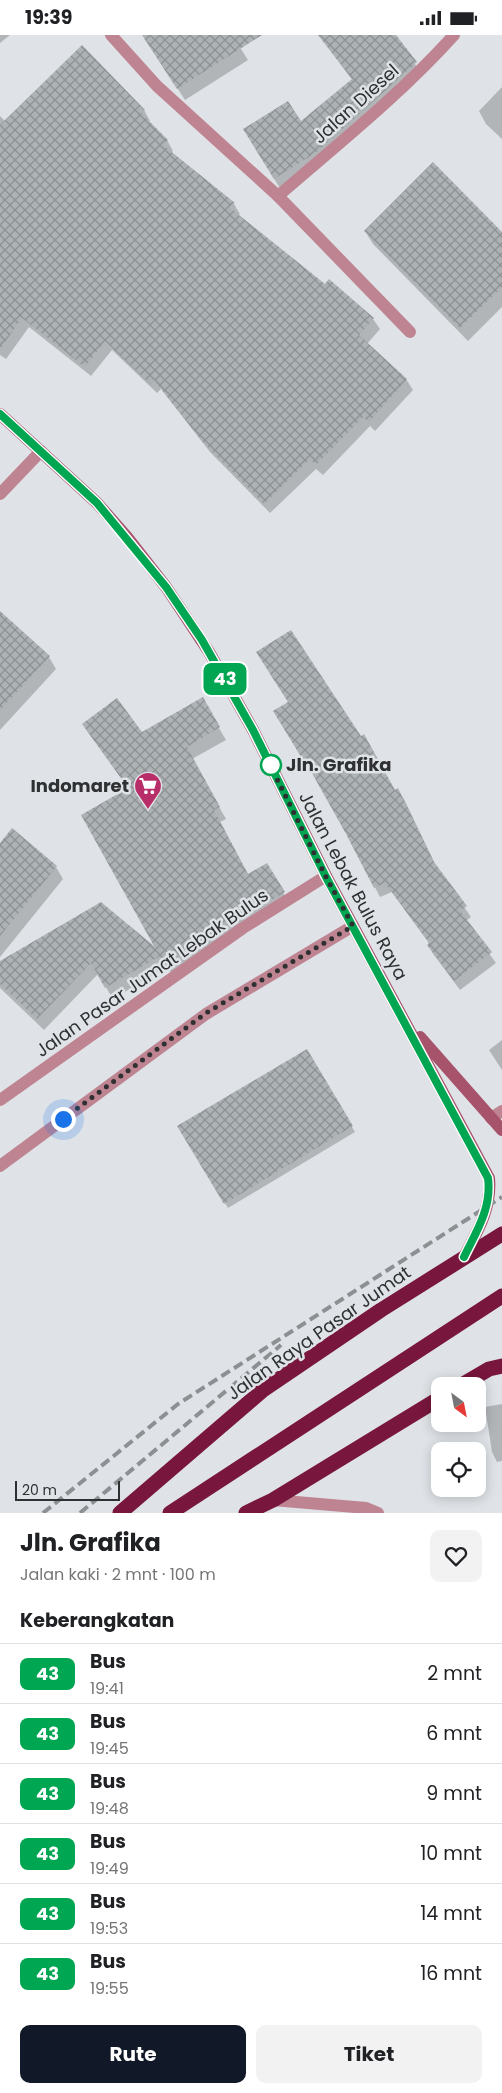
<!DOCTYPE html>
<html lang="id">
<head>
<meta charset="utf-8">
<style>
	:root { --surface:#fff; --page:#f2f2f2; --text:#202124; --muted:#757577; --line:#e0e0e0; --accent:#111827 }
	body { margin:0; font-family:Poppins,sans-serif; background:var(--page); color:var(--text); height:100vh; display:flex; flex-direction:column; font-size:19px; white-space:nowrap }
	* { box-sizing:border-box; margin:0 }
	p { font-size:16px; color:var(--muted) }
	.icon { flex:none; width:28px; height:28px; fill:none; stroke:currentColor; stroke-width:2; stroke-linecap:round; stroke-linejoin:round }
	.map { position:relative; height:1478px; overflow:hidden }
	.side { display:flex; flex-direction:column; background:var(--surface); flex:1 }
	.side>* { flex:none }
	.badge { padding:0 10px; border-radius:8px; font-size:18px; line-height:32px }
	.needle { width:32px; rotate:148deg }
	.tools { position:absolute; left:431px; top:1342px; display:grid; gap:10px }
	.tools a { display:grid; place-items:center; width:55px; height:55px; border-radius:10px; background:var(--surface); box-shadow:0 2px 12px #0003; font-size:25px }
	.scale { position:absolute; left:15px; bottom:12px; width:105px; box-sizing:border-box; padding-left:5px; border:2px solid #2e3031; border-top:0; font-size:14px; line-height:18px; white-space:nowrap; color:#2e3031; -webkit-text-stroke:4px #dfe3e7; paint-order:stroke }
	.you { position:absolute; width:25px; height:25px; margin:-12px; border:4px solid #fff; border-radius:50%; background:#1a73e8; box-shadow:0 0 0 8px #1a73e833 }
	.map>.badge { position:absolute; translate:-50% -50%; box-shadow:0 0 0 2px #fff }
	h2 { padding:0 20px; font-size:19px; line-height:45px }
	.round { display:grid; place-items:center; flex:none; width:52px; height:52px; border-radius:10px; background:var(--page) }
	.summary { display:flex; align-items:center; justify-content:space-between; height:85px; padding:0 20px }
	h1 { font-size:24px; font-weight:700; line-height:38px }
	.action { display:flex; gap:10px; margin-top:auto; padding:10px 20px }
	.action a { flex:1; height:58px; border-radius:10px; background:var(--accent); color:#fff; font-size:20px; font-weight:700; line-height:58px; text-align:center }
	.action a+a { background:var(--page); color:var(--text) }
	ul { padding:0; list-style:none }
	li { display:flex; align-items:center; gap:15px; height:60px; padding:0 20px; border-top:1px solid var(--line) }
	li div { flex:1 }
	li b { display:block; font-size:19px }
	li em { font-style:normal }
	li .badge { min-width:55px; font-weight:700; text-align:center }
	.status { display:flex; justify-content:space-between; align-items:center; height:35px; padding:0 25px; background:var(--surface); direction:ltr }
	.status svg { height:14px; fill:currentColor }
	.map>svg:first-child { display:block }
</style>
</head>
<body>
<div class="status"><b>19:39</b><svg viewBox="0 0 49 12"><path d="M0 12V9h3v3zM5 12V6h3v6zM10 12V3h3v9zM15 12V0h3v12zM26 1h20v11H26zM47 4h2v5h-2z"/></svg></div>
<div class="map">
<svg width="502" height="1478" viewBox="0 0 502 1478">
	<defs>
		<pattern id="building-cross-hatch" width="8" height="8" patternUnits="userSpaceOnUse" patternTransform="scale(1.25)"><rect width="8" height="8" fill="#adb2b5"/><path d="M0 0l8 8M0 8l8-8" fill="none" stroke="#8d9194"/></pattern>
	</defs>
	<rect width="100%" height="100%" fill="#dfe3e7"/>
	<g fill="#0003">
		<path d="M0,0H10L0,8Z"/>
		<path d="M143,0H232L248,25L185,65Z"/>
		<path d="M319,0H394L422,39L281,155L251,106L300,88L353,46Z"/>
		<path d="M502,52V104L486,89L479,76Z"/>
		<path d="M144,75L150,86L148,87L167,105L173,116L171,118L234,169L240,179L238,180L325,251L329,245L373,284L380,294L367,309L406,344L413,355L375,396L370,391L323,440L316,434L270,478L210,417L161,354L157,358L112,315L91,341L29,292L6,324L0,320V81L6,87Z"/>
		<path d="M365,196L502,198V272L468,306L373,209Z"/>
		<path d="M0,578L49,622L56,634L0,695Z"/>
		<path d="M202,664L226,705L192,724L226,784L220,787L248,840L266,830L290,869L173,941L167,932L113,964L98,939L44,995L0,953V927L158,916L129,754L83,689L141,699Z"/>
		<path d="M280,686L395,756L404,764L436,831L471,882L466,886L496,928L460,955L434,920L428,910L430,909L392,857L380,862L346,796L311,733Z"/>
		<path d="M0,810L56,832L63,844L0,922Z"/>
		<path d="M502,1005V1035L489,1015Z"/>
		<path d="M306,1016L355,1097L228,1173L179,1091Z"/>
		<path d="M502,1369V1426L497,1427L492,1417L485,1372Z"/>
	</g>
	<g fill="url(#building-cross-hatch)">
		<path d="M142,0H262L177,54Z"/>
		<path d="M318,0H396L417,27L318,116L274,144L243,94L288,66L301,86L352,44Z"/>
		<path d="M82,10L145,75L140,77L168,105L163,110L235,168L229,172L325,249L329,244L374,283L359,300L407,344L369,387L363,382L316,430L310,424L264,469L202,406L154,345L150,349L105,306L85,332L22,283L0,314V90Z"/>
		<path d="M433,127L502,197V252L460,293L364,196Z"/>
		<path d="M0,576L50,621L0,675Z"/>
		<path d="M291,595L361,701L364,699L395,755L398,753L434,827L467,871L460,876L492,917L454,946L427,910L429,908L385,848L374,853L345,797L304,724L303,725L273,676L288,667L256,617Z"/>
		<path d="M203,662L220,692L187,712L220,772L214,775L248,839L267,828L285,857L212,901L210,899L165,930L160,921L105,953L91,928L37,984L0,949V926L101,867L154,911L81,780L128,753L82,689L117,663L142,697Z"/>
		<path d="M12,793L57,831L0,901V808Z"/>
		<path d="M307,1014L353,1091L224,1169L177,1091Z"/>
	</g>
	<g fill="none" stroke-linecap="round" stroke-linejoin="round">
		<g stroke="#bf8492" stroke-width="12">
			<path d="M491,1083L502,1076"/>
			<path d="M0,1131L206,979L353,891"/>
			<path d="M273,1465L366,1473L378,1478"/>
		</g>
		<g stroke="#bf8492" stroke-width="12">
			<path d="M111,0L157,51L278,161L410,297"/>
			<path d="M278,161C338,109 401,59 454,0"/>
			<path d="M0,459L41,416"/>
			<path d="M0,1065L243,893L326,841"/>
		</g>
		<g stroke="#a8536c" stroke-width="12">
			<path d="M0,379L97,468L127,502L166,552L209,617L253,695L326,841L489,1143C492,1173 477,1197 464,1222"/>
			<path d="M420,1002L502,1095"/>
		</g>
		<g stroke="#78163d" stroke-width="15">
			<path d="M460,1351L489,1334L502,1331"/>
			<path d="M120,1478L263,1355L381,1275L502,1199"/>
			<path d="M170,1478L502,1261"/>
			<path d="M246,1478L273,1465L440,1363"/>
		</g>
		<g stroke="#8d9092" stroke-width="4" stroke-dasharray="10 5" stroke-linecap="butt">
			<path d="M43,1478L178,1369L502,1162"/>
			<path d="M80,1478L281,1310"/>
		</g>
	</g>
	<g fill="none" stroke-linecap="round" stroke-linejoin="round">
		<defs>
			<path id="line" d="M0,379L97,468L166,552L202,605L253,695L326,842L488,1143C492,1173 476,1197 464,1222"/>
		</defs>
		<use href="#line" stroke="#fff" stroke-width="11"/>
		<use href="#line" stroke="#00a651" stroke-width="8"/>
		<path stroke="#2e3031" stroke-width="5" stroke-dasharray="0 9" d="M63,1084L206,978L353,891L326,842L269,728L271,730"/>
	</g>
	<defs>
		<symbol id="supermarket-pin" viewBox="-11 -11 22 30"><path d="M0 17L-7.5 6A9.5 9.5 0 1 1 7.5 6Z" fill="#b82e69" stroke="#dfe3e7"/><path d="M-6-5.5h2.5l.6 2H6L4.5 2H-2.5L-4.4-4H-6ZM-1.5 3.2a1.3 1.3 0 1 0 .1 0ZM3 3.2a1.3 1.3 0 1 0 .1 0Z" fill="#fff"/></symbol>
	</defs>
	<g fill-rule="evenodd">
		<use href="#supermarket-pin" x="132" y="735" width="32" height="43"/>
	</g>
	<circle fill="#fff" stroke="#00a651" stroke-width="2.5" cx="271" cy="730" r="10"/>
	<g text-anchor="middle" stroke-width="5" stroke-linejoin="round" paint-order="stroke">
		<g font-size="18" fill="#2e3031" stroke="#dfe3e7">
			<text transform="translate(356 69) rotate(-42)" y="6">Jalan Diesel</text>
			<text transform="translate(353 851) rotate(62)" y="6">Jalan Lebak Bulus Raya</text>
			<text transform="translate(152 938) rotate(-35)" y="6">Jalan Pasar Jumat Lebak Bulus</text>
			<text transform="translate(319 1298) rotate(-35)" y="6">Jalan Raya Pasar Jumat</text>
		</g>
		<g font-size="18" font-weight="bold" fill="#2e3031" stroke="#dfe3e7" text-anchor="start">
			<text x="286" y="736">Jln. Grafika</text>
		</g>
		<g font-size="18" font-weight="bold" fill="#2e3031" stroke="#dfe3e7" text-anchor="end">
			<text x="129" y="757">Indomaret</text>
		</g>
	</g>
</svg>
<div class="tools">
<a><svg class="needle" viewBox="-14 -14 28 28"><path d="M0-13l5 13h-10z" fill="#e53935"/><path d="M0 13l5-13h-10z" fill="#757577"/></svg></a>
<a><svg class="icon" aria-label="locate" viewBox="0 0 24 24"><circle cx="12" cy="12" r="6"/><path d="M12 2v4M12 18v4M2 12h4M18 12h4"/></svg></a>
</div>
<div class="scale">20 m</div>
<div class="you" style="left:63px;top:1084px"></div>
<b class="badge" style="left:225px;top:644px;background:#00a651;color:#fff">43</b>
</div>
<section class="side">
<div class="summary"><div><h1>Jln. Grafika</h1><p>Jalan kaki · 2 mnt · 100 m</p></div><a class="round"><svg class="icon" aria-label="heart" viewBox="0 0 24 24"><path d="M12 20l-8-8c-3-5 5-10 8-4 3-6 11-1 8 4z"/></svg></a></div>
<h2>Keberangkatan</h2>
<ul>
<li><span class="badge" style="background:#00a651;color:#fff">43</span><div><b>Bus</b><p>19:41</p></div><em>2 mnt</em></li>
<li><span class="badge" style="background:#00a651;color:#fff">43</span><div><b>Bus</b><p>19:45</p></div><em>6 mnt</em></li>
<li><span class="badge" style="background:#00a651;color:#fff">43</span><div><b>Bus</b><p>19:48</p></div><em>9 mnt</em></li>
<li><span class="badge" style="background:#00a651;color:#fff">43</span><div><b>Bus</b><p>19:49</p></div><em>10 mnt</em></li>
<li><span class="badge" style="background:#00a651;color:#fff">43</span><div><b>Bus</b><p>19:53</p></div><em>14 mnt</em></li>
<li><span class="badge" style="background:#00a651;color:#fff">43</span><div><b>Bus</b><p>19:55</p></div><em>16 mnt</em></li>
</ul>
<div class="action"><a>Rute</a><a>Tiket</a></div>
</section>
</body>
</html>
